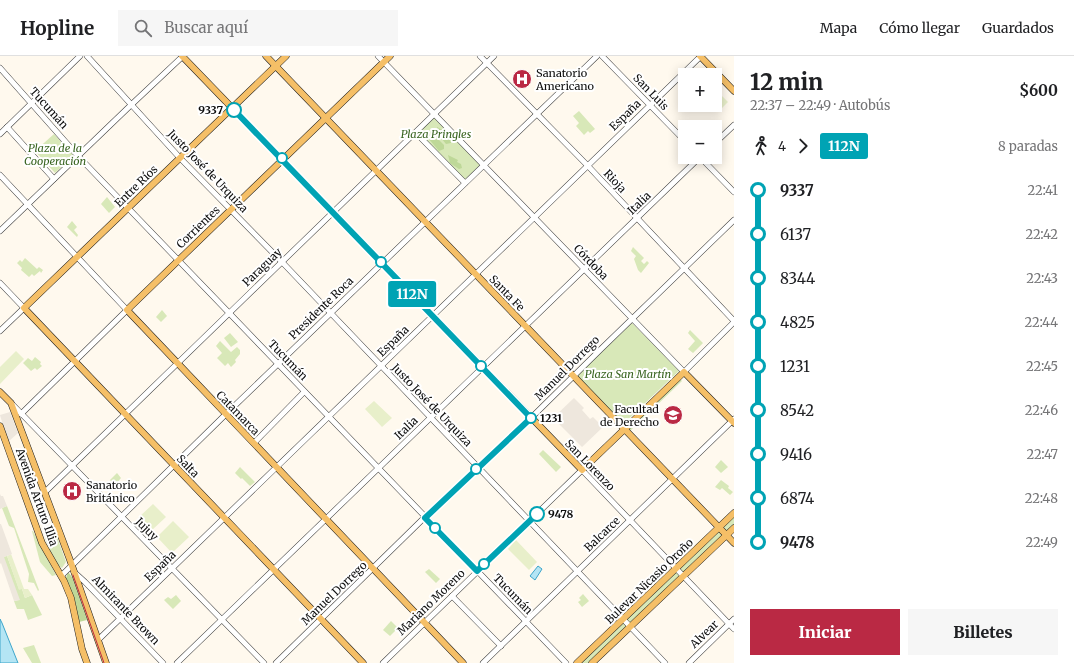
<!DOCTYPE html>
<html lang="es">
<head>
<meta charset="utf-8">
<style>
	:root { --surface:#fff; --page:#f6f6f6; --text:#202124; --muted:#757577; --line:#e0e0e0; --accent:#ba2944 }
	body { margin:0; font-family:Merriweather,serif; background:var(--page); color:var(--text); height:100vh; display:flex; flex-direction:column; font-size:15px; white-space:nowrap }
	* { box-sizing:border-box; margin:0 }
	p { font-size:13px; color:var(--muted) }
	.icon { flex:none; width:22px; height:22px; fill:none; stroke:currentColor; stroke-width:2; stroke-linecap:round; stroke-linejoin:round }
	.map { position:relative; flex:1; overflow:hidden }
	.sheet { display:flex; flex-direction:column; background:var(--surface); width:340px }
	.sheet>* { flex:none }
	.badge { padding:0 8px; border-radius:3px; font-size:14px; line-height:26px }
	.fabs { position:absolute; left:678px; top:12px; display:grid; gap:8px }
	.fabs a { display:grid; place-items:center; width:44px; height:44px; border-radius:0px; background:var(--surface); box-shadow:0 2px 10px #0003; font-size:20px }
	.map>.badge { position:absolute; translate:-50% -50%; box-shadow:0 0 0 2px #fff }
	.legs { display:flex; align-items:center; gap:6px; height:44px; padding:0 16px; font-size:13px }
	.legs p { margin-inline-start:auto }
	.head { display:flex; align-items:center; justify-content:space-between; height:68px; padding:0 16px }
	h1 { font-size:22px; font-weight:800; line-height:30px }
	.primary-button { display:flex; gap:8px; margin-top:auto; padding:8px 16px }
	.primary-button a { flex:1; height:46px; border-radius:0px; background:var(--accent); color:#fff; font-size:16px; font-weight:800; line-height:46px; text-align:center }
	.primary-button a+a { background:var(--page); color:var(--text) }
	ul { padding:0 16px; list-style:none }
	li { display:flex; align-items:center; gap:14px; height:44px; font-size:15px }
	li i { display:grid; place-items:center; width:6px; height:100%; margin:0 5px; background:currentColor }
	li i::after { content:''; width:10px; height:10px; margin:-5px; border:3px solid; border-radius:50%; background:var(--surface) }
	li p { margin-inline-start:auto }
	li:first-child i { background:linear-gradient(#0000 50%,currentColor 0) }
	li:last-child i { background:linear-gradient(currentColor 50%,#0000 0) }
	header { display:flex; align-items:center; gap:24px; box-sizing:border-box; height:56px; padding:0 20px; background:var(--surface); border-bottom:1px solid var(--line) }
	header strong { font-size:19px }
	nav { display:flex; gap:22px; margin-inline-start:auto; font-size:14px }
	.search { width:280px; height:36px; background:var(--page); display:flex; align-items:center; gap:10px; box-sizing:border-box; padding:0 14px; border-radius:0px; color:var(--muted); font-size:15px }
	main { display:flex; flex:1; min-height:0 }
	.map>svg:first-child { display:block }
</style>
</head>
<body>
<header>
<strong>Hopline</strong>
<div class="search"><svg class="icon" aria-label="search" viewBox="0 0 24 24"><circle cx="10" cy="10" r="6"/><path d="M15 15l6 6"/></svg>Buscar aquí</div>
<nav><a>Mapa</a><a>Cómo llegar</a><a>Guardados</a></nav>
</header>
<main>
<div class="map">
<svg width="734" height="607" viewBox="0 0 734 607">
	<rect width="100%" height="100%" fill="#fff9ee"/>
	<g fill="#d8e8b8">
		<path d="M579,55L595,73L590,77L588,75L584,79L576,70L579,67L573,60Z"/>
		<path d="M435,58L483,109L465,127L416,77Z"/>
		<path d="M54,78L74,100L55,117L35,95Z"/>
		<path d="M107,141L115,151L109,157L101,148Z"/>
		<path d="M72,165L77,171L74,174L78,179L77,181L67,171Z"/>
		<path d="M633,191L644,202L641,205L644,208L647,205L649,207L641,217L638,214L634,203L636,200L631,195Z"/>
		<path d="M25,202L37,213L39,211L43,214L41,217L40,215L34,220L32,218L29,221L21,214L22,212L17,207L20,204L22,206Z"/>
		<path d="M162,254L167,260L161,266L156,261Z"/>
		<path d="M632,267L679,315L621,370L577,320Z"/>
		<path d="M690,274L703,287L693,297L688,293L695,285L688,277Z"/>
		<path d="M230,277L238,286L231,291L224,282Z"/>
		<path d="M220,285L231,296L237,291L240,294V298L235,304L236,306L231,311L228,307L225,310L217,302L222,297L216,290Z"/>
		<path d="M35,301L41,306L40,308L42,310L37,314L35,312L31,315L23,307L28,302L32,305Z"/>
		<path d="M680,323L682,325L630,375L629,373Z"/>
		<path d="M543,394L561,411L556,416L539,398Z"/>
		<path d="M721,404L728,411L721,417L715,411Z"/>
		<path d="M240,411L255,426L250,430L242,422L241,423L235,417Z"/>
		<path d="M117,417L121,422L115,429L110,424Z"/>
		<path d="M721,424L729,430L728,432L733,436L730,439L722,432L720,434L715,431Z"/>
		<path d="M7,450L39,534L38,535L34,527L28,526L29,518L14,472L9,470L2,452Z"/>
		<path d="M734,457V472L592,607H577Z"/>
		<path d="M32,475H33L56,519L52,520L40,506Z"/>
		<path d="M55,475L66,506L62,512C53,506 49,492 45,482L53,479V476Z"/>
		<path d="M7,500L19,533H22L25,542L32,539L42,559L28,564L24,553H17L14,545L19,544L3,501Z"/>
		<path d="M429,513L440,523L436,527L425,516Z"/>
		<path d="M583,538L589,545L582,551L578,546L581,544L579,542Z"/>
		<path d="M176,539L181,545L173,553L164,544L168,541L171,543Z"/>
		<path d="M391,565L398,572L390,580L383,574Z"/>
		<path d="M34,589L41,607H32L23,592Z"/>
	</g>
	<g fill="#bed898">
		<path d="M437,71L446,76L445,78L444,77L445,80L447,81L448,82L450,81L451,82V87L446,88C442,82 436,80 437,71Z"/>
		<path d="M430,80L438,83L444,89V93L439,95L428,82L427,81Z"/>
		<path d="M448,99L458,104L457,106L461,108L462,112L459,113L450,107Z"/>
		<path d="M68,516L72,521L87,564L79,566L75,546L66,522Z"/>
	</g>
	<g fill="#e8efca">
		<path d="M719,37L728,46L721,53L715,47V41Z"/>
		<path d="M16,295L24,303L0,328V311Z"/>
		<path d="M374,345L392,362L382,371L365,353Z"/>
		<path d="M153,448L166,461L151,475L138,462Z"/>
		<path d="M173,465L189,481L172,497L157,481Z"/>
		<path d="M516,484L537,506L529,514L508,493Z"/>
		<path d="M11,498L24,533H28L32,539L25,542L22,533L19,534L7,500Z"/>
	</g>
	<g fill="#eee7dd">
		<path d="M574,342L584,352L582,354L590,363L593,361L603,371L582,391L553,362Z"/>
		<path d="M10,356L18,377L8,386L0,359Z"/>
		<path d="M0,438L1,440H3L7,450L0,453Z"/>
		<path d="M0,468H1L12,498L4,501L20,544L14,545L1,507L0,508Z"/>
	</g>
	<g fill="#b4e5f4" stroke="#3da5ca">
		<path d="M538,510L542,513L535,524L530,520Z"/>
		<path d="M0,563L2,567L18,607H0Z"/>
	</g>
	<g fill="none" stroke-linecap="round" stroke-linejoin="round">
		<defs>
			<g id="minor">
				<path d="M87,0L180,102L282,206L665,607"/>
				<path d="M378,0L684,316L734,266"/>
				<path d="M480,0L588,110L734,265"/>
				<path d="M602,0L685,85"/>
				<path d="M0,12L78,100L566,607"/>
				<path d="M7,71L54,123"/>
				<path d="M416,77L465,127"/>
				<path d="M0,78L80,0"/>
				<path d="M715,87L734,69"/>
				<path d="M700,101L734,136"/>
				<path d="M0,119L127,254L21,358"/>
				<path d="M0,175L131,49L183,0"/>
				<path d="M0,227L24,252L0,275"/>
				<path d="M12,348L264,607"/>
				<path d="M254,387L304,336"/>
				<path d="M45,436L494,0"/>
				<path d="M74,516L85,526L163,607"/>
				<path d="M61,520L226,358L597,0"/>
				<path d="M452,540L501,590"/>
				<path d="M98,584L701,0"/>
				<path d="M177,607L700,101"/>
				<path d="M276,607L425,461L531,362L601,293L734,164"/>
				<path d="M383,607L582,414L734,573"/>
				<path d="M483,607L734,363"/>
				<path d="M689,607L734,563"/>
			</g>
			<g id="major">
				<path d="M182,0L582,414L684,316L734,367"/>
				<path d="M266,0L734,487"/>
				<path d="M286,0L24,252L363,607"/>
				<path d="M390,0L127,254L463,607"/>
				<path d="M700,0L734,35"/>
				<path d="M0,336L11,347L70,504L106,607"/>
				<path d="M0,370L42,487L64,525L71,542L82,593L87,607"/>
				<path d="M577,607L734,457"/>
				<path d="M592,607L734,472"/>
			</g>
		</defs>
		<use href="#minor" stroke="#404040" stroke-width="6"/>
		<use href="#major" stroke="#1e1e1e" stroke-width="7"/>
		<use href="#minor" stroke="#fff" stroke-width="5"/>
		<use href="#major" stroke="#f5bf67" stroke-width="6"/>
		<path stroke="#ba2944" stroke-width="1" d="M73,519L104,607"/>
	</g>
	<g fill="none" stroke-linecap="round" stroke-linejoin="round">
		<defs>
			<path id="line-1" d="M234,54L531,362L425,462L477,515L537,458"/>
		</defs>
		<use href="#line-1" stroke="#fff" stroke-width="9"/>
		<use href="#line-1" stroke="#00a3b4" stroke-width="6"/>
	</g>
	<defs>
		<symbol id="hospital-disc" viewBox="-11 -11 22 22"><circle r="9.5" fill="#ba2944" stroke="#fff"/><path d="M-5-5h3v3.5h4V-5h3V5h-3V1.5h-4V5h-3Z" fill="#fff"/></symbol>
		<symbol id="university-disc" viewBox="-11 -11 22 22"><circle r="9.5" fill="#ba2944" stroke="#fff"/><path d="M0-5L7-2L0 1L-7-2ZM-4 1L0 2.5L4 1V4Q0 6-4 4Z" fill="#fff"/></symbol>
	</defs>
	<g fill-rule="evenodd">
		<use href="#hospital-disc" x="511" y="12" width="22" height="22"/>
		<use href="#university-disc" x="662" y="348" width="22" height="22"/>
		<use href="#hospital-disc" x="61" y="424" width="22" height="22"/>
	</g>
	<g fill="#fff" stroke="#00a3b4" stroke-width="2">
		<circle cx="234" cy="54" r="7"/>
		<circle cx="282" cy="102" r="5"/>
		<circle cx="381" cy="206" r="5"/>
		<circle cx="481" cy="310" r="5"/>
		<circle cx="531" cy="362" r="5"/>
		<circle cx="476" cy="413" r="5"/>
		<circle cx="537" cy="458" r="7"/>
		<circle cx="435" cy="472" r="5"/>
		<circle cx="484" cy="508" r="5"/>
	</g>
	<g text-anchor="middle" stroke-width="4" stroke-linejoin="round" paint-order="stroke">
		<g font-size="11" fill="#0d0d0d" stroke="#fff" text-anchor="start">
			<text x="536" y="21">Sanatorio<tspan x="536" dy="13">Americano</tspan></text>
			<text x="659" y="357" text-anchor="end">Facultad<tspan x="659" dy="13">de Derecho</tspan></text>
			<text x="86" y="433">Sanatorio<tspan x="86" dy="13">Británico</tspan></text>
		</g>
		<g font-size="11" fill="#0d0d0d" stroke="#fff">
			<text transform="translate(651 36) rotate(46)" y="4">San Luis</text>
			<text transform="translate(49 52) rotate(48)" y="4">Tucumán</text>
			<text transform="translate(625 59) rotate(-44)" y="4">España</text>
			<text transform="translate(208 115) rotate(46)" y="4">Justo José de Urquiza</text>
			<text transform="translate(615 125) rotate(47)" y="4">Rioja</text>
			<text transform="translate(136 130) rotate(-44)" y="4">Entre Ríos</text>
			<text transform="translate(639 147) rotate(-44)" y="4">Italia</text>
			<text transform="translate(198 171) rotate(-44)" y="4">Corrientes</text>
			<text transform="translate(591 206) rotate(46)" y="4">Córdoba</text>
			<text transform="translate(262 211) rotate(-44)" y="4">Paraguay</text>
			<text transform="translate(507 237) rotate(46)" y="4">Santa Fe</text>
			<text transform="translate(321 252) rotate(-44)" y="4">Presidente Roca</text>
			<text transform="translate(393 285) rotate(-44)" y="4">España</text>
			<text transform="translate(288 304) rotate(46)" y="4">Tucumán</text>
			<text transform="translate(567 312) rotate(-45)" y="4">Manuel Dorrego</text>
			<text transform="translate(432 349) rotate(46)" y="4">Justo José de Urquiza</text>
			<text transform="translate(238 357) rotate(46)" y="4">Catamarca</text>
			<text transform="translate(406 372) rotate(-44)" y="4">Italia</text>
			<text transform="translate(590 409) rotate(46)" y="4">San Lorenzo</text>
			<text transform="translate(188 410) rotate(46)" y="4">Salta</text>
			<text transform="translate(37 441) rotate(70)" y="4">Avenida Arturo Illia</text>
			<text transform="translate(147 473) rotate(45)" y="4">Jujuy</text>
			<text transform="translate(602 478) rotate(-44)" y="4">Balcarce</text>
			<text transform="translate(160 510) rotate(-44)" y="4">España</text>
			<text transform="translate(649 525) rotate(-44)" y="4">Bulevar Nicasio Oroño</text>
			<text transform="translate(334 537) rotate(-44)" y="4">Manuel Dorrego</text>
			<text transform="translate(513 538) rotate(46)" y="4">Tucumán</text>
			<text transform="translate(431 546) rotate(-44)" y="4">Mariano Moreno</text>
			<text transform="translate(126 554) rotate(46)" y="4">Almirante Brown</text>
			<text transform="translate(704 578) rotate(-44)" y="4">Alvear</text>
		</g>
		<g font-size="11" font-weight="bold" fill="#0d0d0d" stroke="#fff" text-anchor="start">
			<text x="223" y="58" text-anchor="end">9337</text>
			<text x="540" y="366">1231</text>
			<text x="548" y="462">9478</text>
		</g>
		<g font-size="11" font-style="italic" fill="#37631f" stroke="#fff">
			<text x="436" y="82">Plaza Pringles</text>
			<text x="55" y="96">Plaza de la<tspan x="55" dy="13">Cooperación</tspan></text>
			<text x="628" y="322">Plaza San Martín</text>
		</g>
	</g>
</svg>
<div class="fabs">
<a>+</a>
<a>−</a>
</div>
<b class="badge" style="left:412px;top:238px;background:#00a3b4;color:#fff">112N</b>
</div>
<section class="sheet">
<div class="head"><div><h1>12 min</h1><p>22:37 – 22:49 · Autobús</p></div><b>$600</b></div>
<div class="legs"><svg class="icon" aria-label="walk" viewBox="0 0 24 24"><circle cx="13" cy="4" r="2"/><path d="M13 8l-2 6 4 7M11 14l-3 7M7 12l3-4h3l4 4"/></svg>4<svg class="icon" aria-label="forward" viewBox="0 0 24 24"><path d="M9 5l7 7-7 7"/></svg><b class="badge" style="background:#00a3b4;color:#fff">112N</b><p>8 paradas</p></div>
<ul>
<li><i style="color:#00a3b4"></i><b>9337</b><p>22:41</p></li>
<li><i style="color:#00a3b4"></i><span>6137</span><p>22:42</p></li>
<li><i style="color:#00a3b4"></i><span>8344</span><p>22:43</p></li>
<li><i style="color:#00a3b4"></i><span>4825</span><p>22:44</p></li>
<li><i style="color:#00a3b4"></i><span>1231</span><p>22:45</p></li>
<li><i style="color:#00a3b4"></i><span>8542</span><p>22:46</p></li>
<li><i style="color:#00a3b4"></i><span>9416</span><p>22:47</p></li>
<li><i style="color:#00a3b4"></i><span>6874</span><p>22:48</p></li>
<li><i style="color:#00a3b4"></i><b>9478</b><p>22:49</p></li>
</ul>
<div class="primary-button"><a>Iniciar</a><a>Billetes</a></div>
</section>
</main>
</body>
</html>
